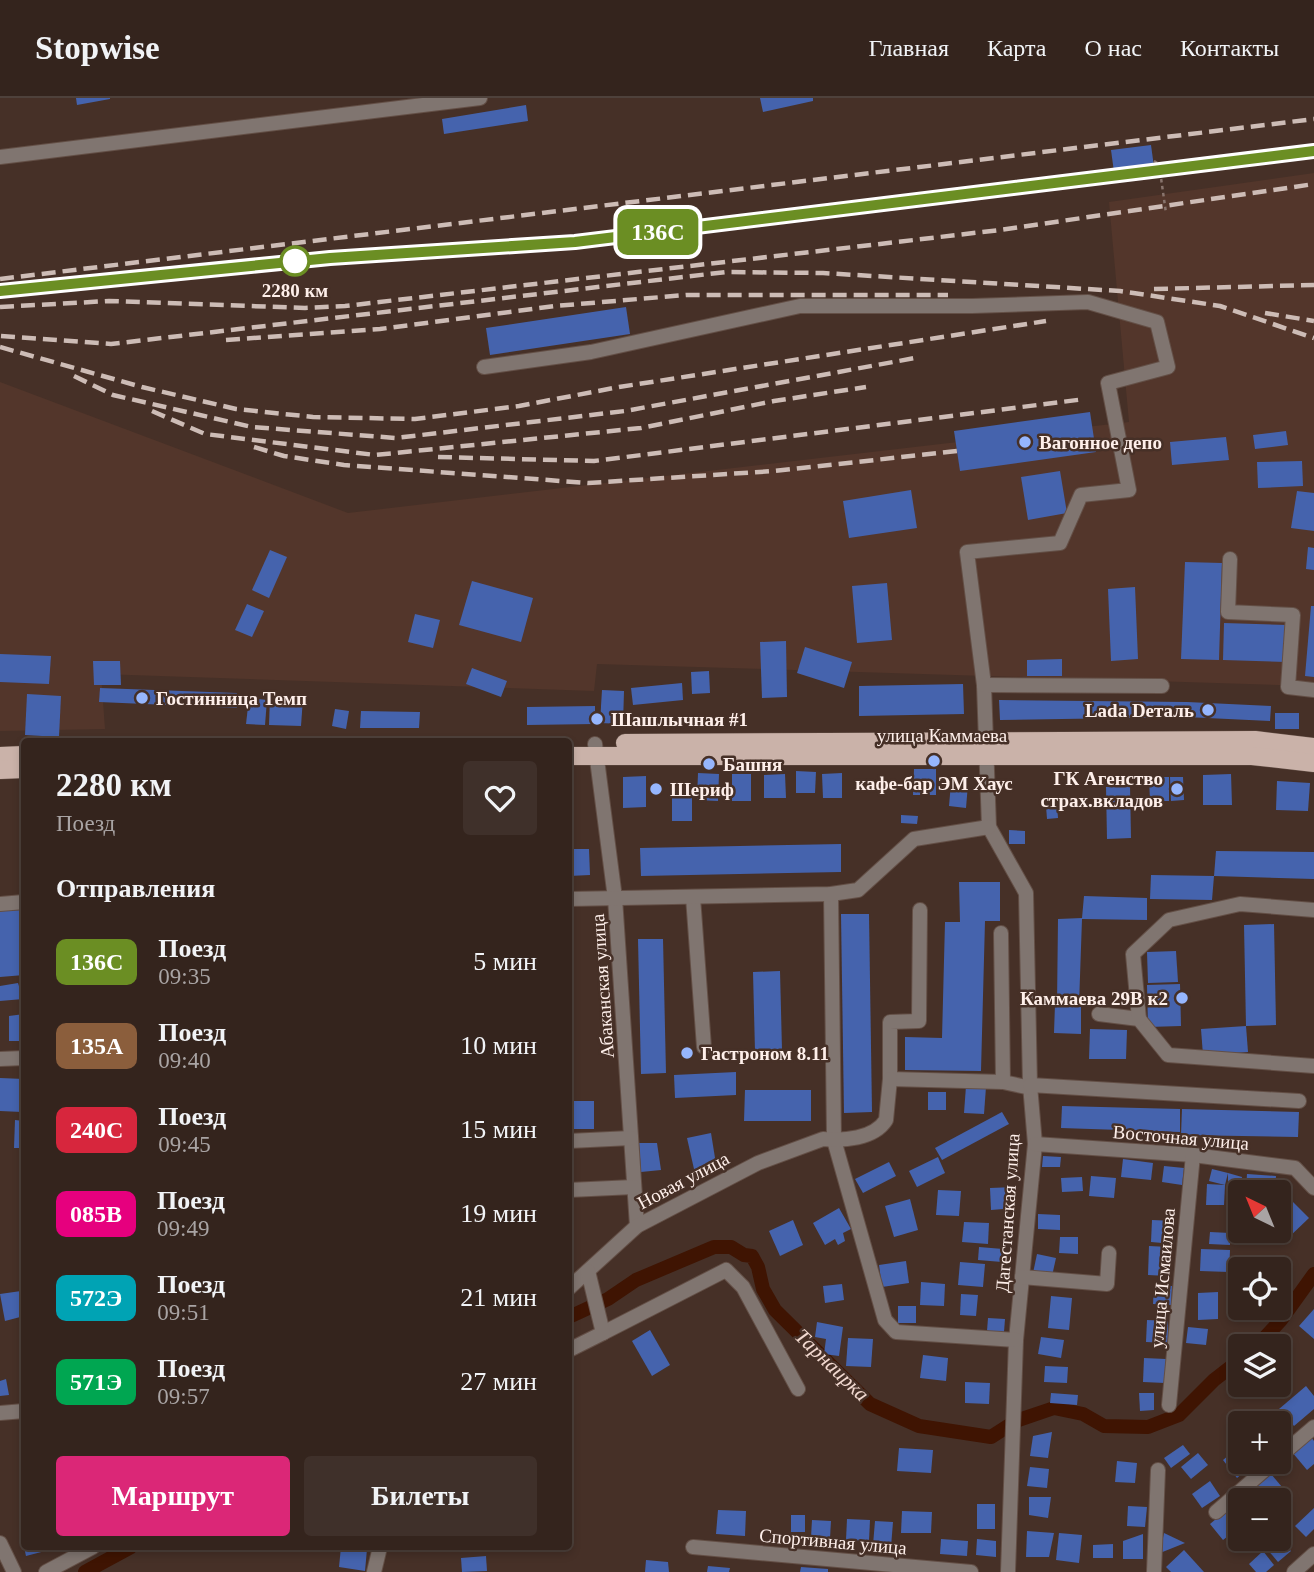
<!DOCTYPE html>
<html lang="ru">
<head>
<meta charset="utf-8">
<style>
	:root { --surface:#34241d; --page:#3f302a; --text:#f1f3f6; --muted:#a9a4a4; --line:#4e413b; --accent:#db2777 }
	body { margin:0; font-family:"Times New Roman",serif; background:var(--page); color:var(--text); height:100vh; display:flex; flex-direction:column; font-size:26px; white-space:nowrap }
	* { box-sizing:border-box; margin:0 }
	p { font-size:23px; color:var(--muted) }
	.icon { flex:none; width:38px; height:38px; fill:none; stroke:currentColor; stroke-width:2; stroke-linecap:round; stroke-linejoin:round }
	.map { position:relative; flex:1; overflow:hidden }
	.drawer { position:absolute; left:21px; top:640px; width:551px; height:812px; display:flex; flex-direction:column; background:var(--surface); border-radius:7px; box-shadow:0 4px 10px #0003,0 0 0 2px var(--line) }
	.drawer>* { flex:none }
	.badge { padding:0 14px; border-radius:10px; font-size:24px; line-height:46px }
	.needle { width:46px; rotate:317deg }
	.controls { position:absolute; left:1228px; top:1082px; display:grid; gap:14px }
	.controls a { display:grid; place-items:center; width:63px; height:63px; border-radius:7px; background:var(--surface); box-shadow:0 4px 10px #0003,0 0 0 2px var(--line); font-size:35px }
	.map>.badge { position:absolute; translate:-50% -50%; box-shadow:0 0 0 4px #fff }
	h2 { padding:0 35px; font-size:26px; line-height:63px }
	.round { display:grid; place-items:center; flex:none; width:74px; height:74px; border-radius:7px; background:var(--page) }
	.summary { display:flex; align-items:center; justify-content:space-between; height:119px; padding:0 35px }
	h1 { font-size:33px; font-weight:600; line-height:52px }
	.button { display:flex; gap:14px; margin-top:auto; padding:14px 35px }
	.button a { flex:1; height:80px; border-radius:7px; background:var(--accent); color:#fff; font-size:28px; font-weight:600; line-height:80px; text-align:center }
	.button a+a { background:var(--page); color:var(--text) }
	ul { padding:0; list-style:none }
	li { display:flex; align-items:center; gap:21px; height:84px; padding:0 35px }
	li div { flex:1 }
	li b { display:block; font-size:26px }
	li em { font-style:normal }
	li .badge { min-width:77px; font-weight:700; text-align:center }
	header { display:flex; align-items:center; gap:42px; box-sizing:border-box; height:98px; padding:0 35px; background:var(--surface); border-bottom:2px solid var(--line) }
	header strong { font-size:33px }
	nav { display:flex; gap:38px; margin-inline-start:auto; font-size:24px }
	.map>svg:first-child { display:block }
</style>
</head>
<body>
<header>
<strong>Stopwise</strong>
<nav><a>Главная</a><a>Карта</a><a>О нас</a><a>Контакты</a></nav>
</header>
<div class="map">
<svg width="1314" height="1474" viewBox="0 0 1314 1474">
	<rect width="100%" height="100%" fill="#463027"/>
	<path fill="#53362b" d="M1314,75V588L597,566L594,593L101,576L105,631L0,633V284L348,415L1129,324L1109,104Z"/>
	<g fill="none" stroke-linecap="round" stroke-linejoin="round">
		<g stroke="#3f1402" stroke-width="14">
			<path d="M569,1219L608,1201L636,1182L714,1149H731L744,1157L752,1158L758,1169L763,1191L775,1212L870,1306L919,1328L991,1339L1016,1323L1054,1310L1083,1316L1104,1328L1148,1329L1179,1317L1214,1282L1241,1261"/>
			<path d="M1257,1248L1281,1222L1314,1176"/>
			<path d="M85,1474L131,1449"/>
		</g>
	</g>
	<g fill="#4563ad">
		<path d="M76,0H110V1L77,7Z"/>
		<path d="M760,0H813V3L763,14Z"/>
		<path d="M526,7L528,23L444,36L442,21Z"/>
		<path d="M1151,47L1154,69L1114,74L1111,52Z"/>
		<path d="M626,209L630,236L490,257L486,230Z"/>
		<path d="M1090,314L1096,354L960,373L954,333Z"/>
		<path d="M1286,333L1288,347L1255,351L1253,337Z"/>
		<path d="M1226,339L1229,362L1172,367L1170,344Z"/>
		<path d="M1302,363L1303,388L1258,390L1257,364Z"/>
		<path d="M1060,373L1067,415L1028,422L1021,379Z"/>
		<path d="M911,392L917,430L849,440L843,403Z"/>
		<path d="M1297,393L1314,395V433L1291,430Z"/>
		<path d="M1308,449L1314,450V472L1306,471Z"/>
		<path d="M270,452L287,459L269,500L252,492Z"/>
		<path d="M1185,464L1222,465L1219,562L1181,561Z"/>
		<path d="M472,483L533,500L521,544L459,527Z"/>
		<path d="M887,485L892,542L857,545L852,488Z"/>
		<path d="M1135,489L1138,561L1111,563L1108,491Z"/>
		<path d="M247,506L264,513L252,539L235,532Z"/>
		<path d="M1311,508H1314V579L1305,578Z"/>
		<path d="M415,516L440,522L433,550L408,544Z"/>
		<path d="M1224,525L1287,527L1286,564L1223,562Z"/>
		<path d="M786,543L787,599L762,600L760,544Z"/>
		<path d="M805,549L852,564L844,590L797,575Z"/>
		<path d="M0,556L51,558L49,586L0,584Z"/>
		<path d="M1062,561V578H1027V562Z"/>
		<path d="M93,563H120L121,587H94Z"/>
		<path d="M472,570L507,583L501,599L466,586Z"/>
		<path d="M709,573L710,595L692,596L691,574Z"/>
		<path d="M682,585L683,602L633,607L631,590Z"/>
		<path d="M963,586L964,616L859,618V588Z"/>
		<path d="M100,590L237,595V610L99,604Z"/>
		<path d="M602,592L624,593L623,626L600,625Z"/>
		<path d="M27,596L61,598L59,639L25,637Z"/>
		<path d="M270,599L303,600L301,628L269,627Z"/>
		<path d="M249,600L267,602L265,627L246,626Z"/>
		<path d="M999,602L1187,604L1271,608L1270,623L1186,619L1000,622Z"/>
		<path d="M595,608V626L527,627V609Z"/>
		<path d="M335,611L349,613L346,631L332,628Z"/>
		<path d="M361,613L420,614L419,630H360Z"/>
		<rect x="1275" y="615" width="24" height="16"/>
		<path d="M914,671H936V697H913Z"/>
		<path d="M796,673L816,674L815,695H796Z"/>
		<path d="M698,675L719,676L718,703L697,702Z"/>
		<path d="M842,675V700H823L822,676Z"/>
		<rect x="732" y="676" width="19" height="27"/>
		<path d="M785,676L786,700H764V677Z"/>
		<path d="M1231,676L1232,707H1203V677Z"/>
		<path d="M646,678V709L623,710V679Z"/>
		<path d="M1149,679H1169V703H1150Z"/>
		<path d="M1170,679H1183L1184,702L1171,703Z"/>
		<path d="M1277,683L1310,685L1308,713L1276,712Z"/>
		<path d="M951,685L968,686L966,710L949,708Z"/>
		<path d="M1130,688L1131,740L1107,741L1106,689Z"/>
		<rect x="672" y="700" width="20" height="23"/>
		<path d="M1057,707L1058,720L1047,721L1046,708Z"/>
		<path d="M901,717L918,718L917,726L901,725Z"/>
		<path d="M1009,732L1025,733V746H1009Z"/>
		<path d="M841,746V774L641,778L640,750Z"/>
		<path d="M569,751H589L590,777L569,778Z"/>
		<path d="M1216,753L1314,754V781L1214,778Z"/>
		<path d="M1151,777L1214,778L1212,802L1150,801Z"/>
		<path d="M959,784H1000V823H985L981,973L905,972V939L942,940L945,824H960Z"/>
		<path d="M1084,798L1147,800V822L1082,821L1079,907H1081V936L1054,935L1055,906H1057L1058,821L1082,820Z"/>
		<path d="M21,812L24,877L0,879V813Z"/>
		<path d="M841,816H869L872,1014L844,1015Z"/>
		<path d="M1274,826L1276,927L1246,928L1244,827Z"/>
		<path d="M638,841H663L666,975L641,976Z"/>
		<path d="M1176,853L1178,884L1148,885L1147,854Z"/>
		<path d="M780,873L782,952L755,953L753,874Z"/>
		<path d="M18,885L23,901L0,903V888Z"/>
		<path d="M1180,886L1181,928L1148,929L1147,887Z"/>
		<path d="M24,916V943H9V918Z"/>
		<path d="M1246,928L1248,954L1203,957L1201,931Z"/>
		<path d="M1090,931L1127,932L1126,961H1089Z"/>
		<path d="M736,974V997L675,1000L674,977Z"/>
		<path d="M0,980L24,981L22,1014L0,1013Z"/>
		<path d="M966,988L986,989L984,1016L964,1015Z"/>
		<path d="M745,992H811V1023H744Z"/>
		<rect x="928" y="994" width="18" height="18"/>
		<rect x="569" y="1003" width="25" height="28"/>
		<path d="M1062,1008L1180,1011V1034L1061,1030Z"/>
		<path d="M1182,1011L1299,1014L1298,1039L1181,1037Z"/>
		<path d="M1002,1014L1009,1026L942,1062L935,1050Z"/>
		<path d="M15,1022L24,1023V1050H14Z"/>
		<path d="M711,1035L716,1066L694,1071L687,1040Z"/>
		<path d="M639,1045H657L661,1072L641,1074Z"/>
		<path d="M1043,1058L1061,1059L1060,1069H1042Z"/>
		<path d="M938,1059L945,1075L917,1089L909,1073Z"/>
		<path d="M1123,1061L1153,1065L1151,1082L1121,1079Z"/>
		<path d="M889,1064L896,1078L863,1095L855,1081Z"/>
		<path d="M1164,1068L1184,1070L1182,1087L1162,1084Z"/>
		<path d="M1212,1071L1228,1075L1225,1087L1209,1083Z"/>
		<path d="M1228,1075L1242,1079L1240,1094L1228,1092Z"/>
		<path d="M1247,1076L1276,1078L1275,1094H1246Z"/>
		<path d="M1091,1078L1116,1080L1114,1100L1089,1098Z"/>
		<path d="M1082,1079L1083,1093L1062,1094L1061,1080Z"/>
		<path d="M1207,1086L1225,1087L1224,1107H1206Z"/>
		<path d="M1015,1089L1016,1110L991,1112L990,1090Z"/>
		<path d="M938,1092L961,1093L959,1118L936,1117Z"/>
		<path d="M910,1101L918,1132L894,1139L885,1108Z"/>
		<path d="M1290,1101L1309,1120L1287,1141L1279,1133V1112Z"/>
		<path d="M1233,1108L1241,1109V1124L1231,1123Z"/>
		<path d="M839,1110L851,1131L843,1135L845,1143L838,1147L835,1141L825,1147L813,1125Z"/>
		<path d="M1038,1116L1060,1117V1132L1038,1131Z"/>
		<path d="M793,1122L803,1147L780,1158L769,1133Z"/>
		<path d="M1152,1122L1175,1123L1174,1146L1151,1144Z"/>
		<path d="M964,1124L989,1125L988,1146L962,1144Z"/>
		<path d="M1210,1134L1230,1135V1147L1209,1146Z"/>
		<path d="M1060,1139H1078V1156L1059,1155Z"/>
		<path d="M1149,1148L1169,1149L1167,1178L1148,1177Z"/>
		<path d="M979,1149L1003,1151L1002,1164L978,1162Z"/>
		<path d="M1201,1151L1230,1152L1229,1174L1200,1173Z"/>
		<path d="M1037,1156L1056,1160L1052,1178L1033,1175Z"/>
		<path d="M906,1163L909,1185L882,1189L879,1167Z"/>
		<path d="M960,1164L985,1166L983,1189L958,1187Z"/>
		<path d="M921,1184L945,1186L944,1208L920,1207Z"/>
		<path d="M842,1186L844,1202L825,1205L823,1188Z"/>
		<path d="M1154,1187L1172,1188L1171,1207L1153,1206Z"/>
		<path d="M21,1193L24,1218L5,1223L0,1196Z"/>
		<path d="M1218,1194V1221L1198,1222V1195Z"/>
		<path d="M961,1196L978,1197L976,1218L960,1217Z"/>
		<path d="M1051,1198L1072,1200L1069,1232L1048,1230Z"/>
		<rect x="898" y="1208" width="18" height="17"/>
		<path d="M1314,1211V1241L1299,1228Z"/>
		<path d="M988,1220L1005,1221L1004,1234L987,1233Z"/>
		<path d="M1147,1222L1168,1223V1245L1146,1244Z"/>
		<path d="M817,1224L843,1229L839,1258L824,1256L826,1241L815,1239Z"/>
		<path d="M1188,1229L1208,1231L1206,1247L1186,1245Z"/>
		<path d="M650,1232L670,1267L652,1278L632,1243Z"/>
		<path d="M1041,1239L1064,1242L1061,1260L1038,1256Z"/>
		<path d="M848,1240L873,1241L871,1269L846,1268Z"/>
		<path d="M923,1257L948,1260L946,1283L920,1280Z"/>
		<path d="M1144,1260L1166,1261L1165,1285L1143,1284Z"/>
		<path d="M1045,1268L1068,1269L1067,1285L1044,1284Z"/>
		<path d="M6,1281L9,1297L0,1298V1283Z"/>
		<path d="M965,1284L990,1285L989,1306L965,1305Z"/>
		<path d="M1306,1288L1314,1298V1311L1294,1328L1279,1311Z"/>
		<path d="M1051,1295L1078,1297L1077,1307L1050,1305Z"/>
		<path d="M1139,1295H1154V1312L1140,1313Z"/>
		<path d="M1052,1334L1048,1360L1030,1358L1033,1338Z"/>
		<path d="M1311,1339L1314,1343V1366L1307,1372L1292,1354Z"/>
		<path d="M1183,1347L1190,1356L1171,1370L1164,1360Z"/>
		<path d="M1241,1347V1363H1257L1237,1380L1223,1362Z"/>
		<path d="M899,1350L933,1352L931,1375L897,1373Z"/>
		<path d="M1198,1355L1208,1367L1191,1381L1181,1369Z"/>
		<path d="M1117,1363L1137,1365L1135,1385L1115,1384Z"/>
		<path d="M1030,1369L1049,1371L1047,1390L1027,1388Z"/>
		<path d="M1271,1376L1282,1389L1268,1402H1262L1253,1392Z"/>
		<path d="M1210,1383L1220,1398L1202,1410L1192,1396Z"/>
		<path d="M1029,1399H1051L1048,1420L1029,1417Z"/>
		<path d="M1236,1404L1241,1410V1428L1223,1442L1210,1426Z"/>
		<rect x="977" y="1406" width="18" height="25"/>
		<path d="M1128,1408L1147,1409L1145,1429L1127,1428Z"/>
		<path d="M1314,1410V1431L1306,1439L1295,1428Z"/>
		<path d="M718,1412L746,1413L745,1438L716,1436Z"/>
		<path d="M902,1413L932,1414L931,1435H901Z"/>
		<rect x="791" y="1417" width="14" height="17"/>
		<path d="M847,1421L870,1422L869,1443L846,1442Z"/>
		<path d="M812,1422L831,1423L830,1440L811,1439Z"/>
		<path d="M875,1423L893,1424L891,1449L873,1447Z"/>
		<path d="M1027,1433L1054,1435L1049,1459H1026Z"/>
		<path d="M1059,1435L1082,1437L1079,1465L1056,1462Z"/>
		<path d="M1164,1435L1185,1445L1160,1455Z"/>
		<path d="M1143,1436V1461H1123V1443Z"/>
		<path d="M941,1441L968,1443L967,1458L940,1456Z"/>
		<path d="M977,1441L996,1443V1459L976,1457Z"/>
		<path d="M1280,1441L1291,1453L1278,1464L1267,1451Z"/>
		<path d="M1113,1446V1460H1093V1447Z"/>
		<path d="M24,1449H48L49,1452L26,1458Z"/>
		<path d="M341,1449L367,1451L365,1473L339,1469Z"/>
		<path d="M1184,1452L1204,1474H1171L1166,1469Z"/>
		<path d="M1263,1453L1274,1467L1266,1474H1256L1249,1466Z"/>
		<path d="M486,1458L487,1473L462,1474L461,1460Z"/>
		<path d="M646,1462L668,1464L669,1474H645Z"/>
		<path d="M708,1468L730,1470L729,1474H707Z"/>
		<path d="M801,1469L828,1471V1474H800Z"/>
	</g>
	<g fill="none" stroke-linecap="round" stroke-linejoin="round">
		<defs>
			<g id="minor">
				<path d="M0,59L480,0"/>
				<path d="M484,269L591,254L800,208H972L1088,204L1157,224L1168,269L1108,285L1129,392L1081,397L1060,445L967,454L984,587L989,729L1026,795L1030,987L1035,1046L1016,1242L1008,1474"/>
				<path d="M1230,461L1228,514L1293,517L1288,589L1314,592"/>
				<path d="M984,587L1162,588"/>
				<path d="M595,646L615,800L637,1128"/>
				<path d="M831,796L834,1042L885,1222L896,1234L1016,1242"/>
				<path d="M693,799L704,949"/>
				<path d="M569,801L831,796L858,792L914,741L989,729"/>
				<path d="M0,806L24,804"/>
				<path d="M920,812L919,923L890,924V981L1003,984L1031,990"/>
				<path d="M1001,835L1003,984"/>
				<path d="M1099,916L1139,921L1168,957L1314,968"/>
				<path d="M1139,921L1133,856L1169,822L1240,806L1314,812"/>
				<path d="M0,961L24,960"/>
				<path d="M1030,987L1299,1003"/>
				<path d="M569,1043L631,1040"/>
				<path d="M1035,1046L1193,1057L1295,1070L1314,1090"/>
				<path d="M569,1092L634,1089"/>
				<path d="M1022,1179L1107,1186L1109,1155"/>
				<path d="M569,1190L637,1128L758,1065L823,1041C843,1043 874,1041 886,1022L890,981"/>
				<path d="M603,1235L726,1172L743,1189L798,1291"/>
				<path d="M569,1252L603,1235L588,1173"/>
				<path d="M1169,1307L1193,1057"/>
				<path d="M0,1315L24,1313"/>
				<path d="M1279,1359L1314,1329"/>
				<path d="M1216,1414L1275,1363"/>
				<path d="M0,1445L14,1474"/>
				<path d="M693,1449L971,1474"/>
				<path d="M46,1474L93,1449"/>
				<path d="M374,1474L380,1449"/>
				<path d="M1154,1474L1158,1372"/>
				<path d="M1294,1474L1314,1456"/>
			</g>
			<g id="major">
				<path d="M625,645L1255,642L1314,649"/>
				<path d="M0,658L24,657"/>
				<path d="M569,658H1252L1314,665"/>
				<path d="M0,672L24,671"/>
			</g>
		</defs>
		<use href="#minor" stroke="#634f46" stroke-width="16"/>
		<use href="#major" stroke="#634f46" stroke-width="19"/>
		<g stroke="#88746d" stroke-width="2.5" stroke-dasharray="3.5 3.5" stroke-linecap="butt">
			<path d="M1154,63L1159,66L1166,115"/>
			<path d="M1161,77L1314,58"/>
		</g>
		<use href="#minor" stroke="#807570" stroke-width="14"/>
		<use href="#major" stroke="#cab2a9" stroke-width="18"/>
		<g stroke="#cdbcb6" stroke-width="4.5" stroke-dasharray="14 7" stroke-linecap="butt">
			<path d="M0,181L1314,21"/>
			<path d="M1154,191L1314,187"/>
			<path d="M0,193L330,160L575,143L1314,53"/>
			<path d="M0,209L109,203L305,210L345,208L1000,132L1314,86"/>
			<path d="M1265,215L1314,223"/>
			<path d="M1,238L111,246L726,174L823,175L1120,193L1220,208L1314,240"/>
			<path d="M226,242L380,231L555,208L686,197H948"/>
			<path d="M0,249L142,289L236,311L313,319L415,321L519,308L619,289L1046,223"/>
			<path d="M74,278L113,297L252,329L396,340L625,313L915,260"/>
			<path d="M152,313L205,336L375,357L641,330L774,303L866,289"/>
			<path d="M254,349L284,358L344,367L588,385L774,373L957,353"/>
			<path d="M438,359L594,363L1085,301"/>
		</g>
	</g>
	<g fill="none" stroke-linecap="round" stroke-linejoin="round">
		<defs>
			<path id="line" d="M0,193L330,160L575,144L1314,53"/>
		</defs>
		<use href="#line" stroke="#fff" stroke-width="16"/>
		<use href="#line" stroke="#6b8e23" stroke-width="10"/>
	</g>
	<circle fill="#fff" stroke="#6b8e23" stroke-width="3.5" cx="295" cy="163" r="14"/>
	<g fill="#96b6fd" stroke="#463027" stroke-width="2.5">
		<circle cx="1025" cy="344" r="7"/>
		<circle cx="142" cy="600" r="7"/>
		<circle cx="1208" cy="612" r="7"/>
		<circle cx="597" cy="621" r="7"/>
		<circle cx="934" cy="663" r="7"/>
		<circle cx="709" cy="666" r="7"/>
		<circle cx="656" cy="691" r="7"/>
		<circle cx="1177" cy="691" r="7"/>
		<circle cx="1182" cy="900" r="7"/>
		<circle cx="687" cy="955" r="7"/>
	</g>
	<g text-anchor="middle" stroke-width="5" stroke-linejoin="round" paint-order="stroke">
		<g font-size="19" font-weight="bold" fill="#feefea" stroke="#463027">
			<text x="295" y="199">2280 км</text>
		</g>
		<g font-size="19" font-weight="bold" fill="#feefea" stroke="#463027" text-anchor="start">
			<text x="1039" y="351">Вагонное депо</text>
			<text x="156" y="607">Гостинница Темп</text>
			<text x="1194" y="619" text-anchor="end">Lada Dеталь</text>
			<text x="611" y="628">Шашлычная #1</text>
			<text x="723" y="673">Башня</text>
			<text x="1163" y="687" text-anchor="end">ГК Агенство<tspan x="1163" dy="22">страх.вкладов</tspan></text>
			<text x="934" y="692" text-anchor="middle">кафе-бар ЭМ Хаус</text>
			<text x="670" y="698">Шериф</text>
			<text x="1168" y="907" text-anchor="end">Каммаева 29В к2</text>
			<text x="701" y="962">Гастроном 8.11</text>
		</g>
		<g font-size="19" fill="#feefea" stroke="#463027">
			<text x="942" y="644">улица Каммаева</text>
			<text transform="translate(602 888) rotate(-94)" y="7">Абаканская улица</text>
			<text transform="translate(1181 1039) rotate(5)" y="7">Восточная улица</text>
			<text transform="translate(683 1082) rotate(-28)" y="7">Новая улица</text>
			<text transform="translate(1007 1115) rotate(-86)" y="7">Дагестанская улица</text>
			<text transform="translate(1162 1180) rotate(-85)" y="7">улица Исмаилова</text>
			<text transform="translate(833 1443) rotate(5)" y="7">Спортивная улица</text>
		</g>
		<g font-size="21" font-style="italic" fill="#f2d9d0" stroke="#463027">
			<text transform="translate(832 1267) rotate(44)" y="7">Тарнаирка</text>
		</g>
	</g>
</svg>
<div class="controls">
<a><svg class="needle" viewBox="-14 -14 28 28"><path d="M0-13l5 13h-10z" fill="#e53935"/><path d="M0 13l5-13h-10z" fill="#a9a4a4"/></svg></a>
<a><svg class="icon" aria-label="locate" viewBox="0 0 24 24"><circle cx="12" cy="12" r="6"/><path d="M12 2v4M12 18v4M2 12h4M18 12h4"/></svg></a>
<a><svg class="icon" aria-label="layers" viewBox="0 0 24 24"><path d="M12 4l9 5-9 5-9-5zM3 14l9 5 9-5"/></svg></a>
<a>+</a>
<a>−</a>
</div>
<b class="badge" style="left:658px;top:134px;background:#6b8e23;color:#fff">136С</b>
<section class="drawer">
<div class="summary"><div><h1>2280 км</h1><p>Поезд</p></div><a class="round"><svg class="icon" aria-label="heart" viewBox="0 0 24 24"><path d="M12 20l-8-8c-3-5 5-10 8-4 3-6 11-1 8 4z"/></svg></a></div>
<h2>Отправления</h2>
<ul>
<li><span class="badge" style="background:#6b8e23;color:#fff">136С</span><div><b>Поезд</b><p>09:35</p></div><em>5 мин</em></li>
<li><span class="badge" style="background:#8b5e3c;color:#fff">135А</span><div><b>Поезд</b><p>09:40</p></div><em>10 мин</em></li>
<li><span class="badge" style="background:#d7263d;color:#fff">240С</span><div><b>Поезд</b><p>09:45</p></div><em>15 мин</em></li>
<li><span class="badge" style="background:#e6007e;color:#fff">085В</span><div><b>Поезд</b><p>09:49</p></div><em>19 мин</em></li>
<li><span class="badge" style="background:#00a3b4;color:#fff">572Э</span><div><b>Поезд</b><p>09:51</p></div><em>21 мин</em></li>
<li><span class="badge" style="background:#00a651;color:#fff">571Э</span><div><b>Поезд</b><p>09:57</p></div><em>27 мин</em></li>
</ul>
<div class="button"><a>Маршрут</a><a>Билеты</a></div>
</section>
</div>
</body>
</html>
